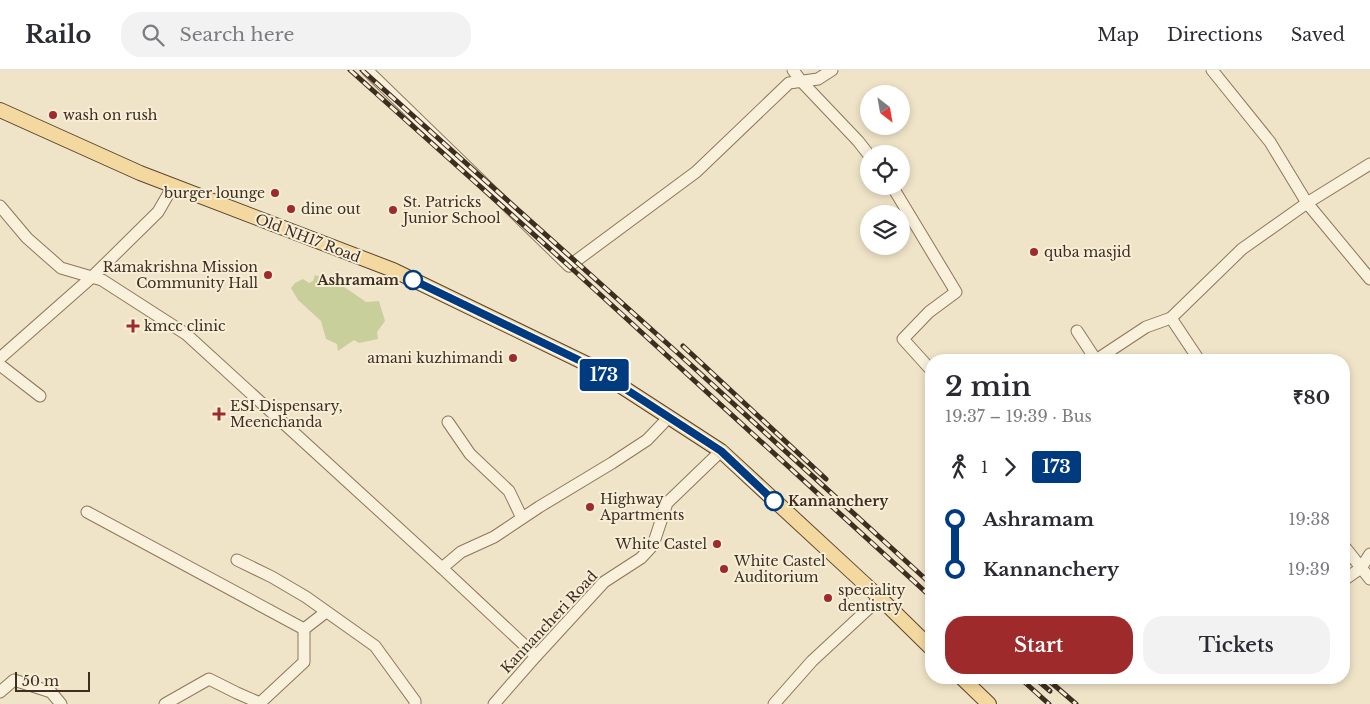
<!DOCTYPE html>
<html lang="en">
<head>
<meta charset="utf-8">
<style>
	:root { --surface:#fff; --page:#f2f2f3; --text:#2b2b33; --muted:#7c7c81; --line:#e1e1e2; --accent:#9e2a2b }
	body { margin:0; font-family:"Libre Baskerville",serif; background:var(--page); color:var(--text); height:100vh; display:flex; flex-direction:column; font-size:19px; white-space:nowrap }
	* { box-sizing:border-box; margin:0 }
	p { font-size:16px; color:var(--muted) }
	.icon { flex:none; width:28px; height:28px; fill:none; stroke:currentColor; stroke-width:2; stroke-linecap:round; stroke-linejoin:round }
	.map { position:relative; flex:1; overflow:hidden }
	.side { position:absolute; left:925px; top:284px; width:425px; height:330px; display:flex; flex-direction:column; background:var(--surface); border-radius:20px; box-shadow:0 2px 8px #0003 }
	.side>* { flex:none }
	.badge { padding:0 10px; border-radius:4px; font-size:18px; line-height:32px }
	.needle { width:32px; rotate:149deg }
	.fabs { position:absolute; left:860px; top:15px; display:grid; gap:10px }
	.fabs a { display:grid; place-items:center; width:50px; height:50px; border-radius:50%; background:var(--surface); box-shadow:0 2px 8px #0003; font-size:25px }
	.scale { position:absolute; left:15px; bottom:12px; width:75px; box-sizing:border-box; padding-left:5px; border:2px solid #3d2e20; border-top:0; font-size:14px; line-height:18px; white-space:nowrap; color:#3d2e20; -webkit-text-stroke:4px #f7eed8; paint-order:stroke }
	.map>.badge { position:absolute; translate:-50% -50%; box-shadow:0 0 0 2px #fff }
	.legs { display:flex; align-items:center; gap:8px; height:55px; padding:0 20px; font-size:16px }
	.legs p { margin-inline-start:auto }
	.head { display:flex; align-items:center; justify-content:space-between; height:85px; padding:0 20px }
	h1 { font-size:28px; font-weight:600; line-height:38px }
	.primary-button { display:flex; gap:10px; margin-top:auto; padding:10px 20px }
	.primary-button a { flex:1; height:58px; border-radius:20px; background:var(--accent); color:#fff; font-size:20px; font-weight:600; line-height:58px; text-align:center }
	.primary-button a+a { background:var(--page); color:var(--text) }
	ul { padding:0 20px; list-style:none }
	li { display:flex; align-items:center; gap:18px; height:50px; font-size:19px }
	li i { display:grid; place-items:center; width:8px; height:100%; margin:0 6px; background:currentColor }
	li i::after { content:''; width:12px; height:12px; margin:-6px; border:4px solid; border-radius:50%; background:var(--surface) }
	li p { margin-inline-start:auto }
	li:first-child i { background:linear-gradient(#0000 50%,currentColor 0) }
	li:last-child i { background:linear-gradient(currentColor 50%,#0000 0) }
	header { display:flex; align-items:center; gap:30px; box-sizing:border-box; height:70px; padding:0 25px; background:var(--surface); border-bottom:1px solid var(--line) }
	header strong { font-size:24px }
	nav { display:flex; gap:28px; margin-inline-start:auto; font-size:18px }
	.search { width:350px; height:45px; background:var(--page); display:flex; align-items:center; gap:12px; box-sizing:border-box; padding:0 18px; border-radius:20px; color:var(--muted); font-size:19px }
	.map>svg:first-child { display:block }
</style>
</head>
<body>
<header>
<strong>Railo</strong>
<div class="search"><svg class="icon" aria-label="search" viewBox="0 0 24 24"><circle cx="10" cy="10" r="6"/><path d="M15 15l6 6"/></svg>Search here</div>
<nav><a>Map</a><a>Directions</a><a>Saved</a></nav>
</header>
<div class="map">
<svg width="1370" height="634" viewBox="0 0 1370 634">
	<rect width="100%" height="100%" fill="#f0e4c8"/>
	<path fill="#c9cf9b" d="M315,205L340,214L366,232L379,231L385,251L377,262L378,269L359,273L354,270L338,281L337,274L326,269L321,251L298,230L291,218L295,213L303,209L309,213L313,211Z"/>
	<g fill="none" stroke-linecap="round" stroke-linejoin="round">
		<defs>
			<g id="minor">
				<path d="M367,0L569,196L696,102L789,13L818,9L832,0"/>
				<path d="M793,0L801,11L858,71L869,85"/>
				<path d="M1212,0L1270,72L1307,133L1370,209"/>
				<path d="M892,116L956,222L929,242L903,269L931,300"/>
				<path d="M0,136L27,168L61,198L102,210L186,264L442,498L536,586"/>
				<path d="M1171,248L1199,290"/>
				<path d="M1077,261L1096,290"/>
				<path d="M0,288L92,207L158,142L173,116"/>
				<path d="M1096,290L1146,257L1171,248L1242,179L1307,133L1370,94"/>
				<path d="M0,295L40,326"/>
				<path d="M448,352L470,384L509,421L522,448"/>
				<path d="M87,442L304,559L326,542"/>
				<path d="M1344,476L1370,509"/>
				<path d="M237,490L272,507L306,527L375,576L415,631V634"/>
				<path d="M442,498L461,482L494,467L539,437L612,393L647,370L669,347"/>
				<path d="M1344,510L1361,498L1370,484"/>
				<path d="M0,622L14,610L51,622L61,634"/>
				<path d="M165,634L209,609L237,623L260,633L304,592V559"/>
				<path d="M494,634L536,586L604,512L641,488L653,475L667,433L721,381"/>
				<path d="M774,634L812,591L880,528"/>
			</g>
			<g id="major">
				<path d="M0,40L140,103L393,200L587,294L721,381L880,528L931,578"/>
				<path d="M962,608L989,634"/>
			</g>
		</defs>
		<use href="#minor" stroke="#8d765c" stroke-width="13"/>
		<use href="#major" stroke="#5b4430" stroke-width="16"/>
		<use href="#minor" stroke="#faf1dc" stroke-width="11"/>
		<use href="#major" stroke="#f3d9a0" stroke-width="14"/>
		<defs>
			<g id="rail">
				<path d="M350,0L569,196L931,527"/>
				<path d="M362,0L680,285L931,514"/>
				<path d="M683,276L826,409"/>
				<path d="M1020,608L1049,634"/>
				<path d="M1035,608L1050,621"/>
				<path d="M1046,608L1076,634"/>
			</g>
		</defs>
		<use href="#rail" stroke="#3d2e20" stroke-width="5"/>
		<use href="#rail" stroke="#f7eed8" stroke-width="3" stroke-dasharray="9" stroke-linecap="butt"/>
	</g>
	<g fill="none" stroke-linecap="round" stroke-linejoin="round">
		<defs>
			<path id="line-1" d="M413,210L587,294L721,381L774,431"/>
		</defs>
		<use href="#line-1" stroke="#fff" stroke-width="11"/>
		<use href="#line-1" stroke="#003b80" stroke-width="8"/>
	</g>
	<g fill="#9e2a2b" stroke="#f7eed8" stroke-width="2">
		<circle cx="53" cy="45" r="5"/>
		<circle cx="275" cy="123" r="5"/>
		<circle cx="291" cy="139" r="5"/>
		<circle cx="393" cy="140" r="5"/>
		<circle cx="1034" cy="182" r="5"/>
		<circle cx="268" cy="205" r="5"/>
		<path d="M130.5 248.5h5v5h5v5h-5v5h-5v-5h-5v-5h5z"/>
		<circle cx="513" cy="288" r="5"/>
		<path d="M216.5 336.5h5v5h5v5h-5v5h-5v-5h-5v-5h5z"/>
		<circle cx="590" cy="437" r="5"/>
		<circle cx="717" cy="474" r="5"/>
		<circle cx="724" cy="499" r="5"/>
		<circle cx="828" cy="528" r="5"/>
	</g>
	<g fill="#fff" stroke="#003b80" stroke-width="2.5">
		<circle cx="413" cy="210" r="9"/>
		<circle cx="774" cy="431" r="9"/>
	</g>
	<g text-anchor="middle" stroke-width="4" stroke-linejoin="round" paint-order="stroke">
		<g font-size="14" fill="#3d2e20" stroke="#f7eed8" text-anchor="start">
			<text x="63" y="50">wash on rush</text>
			<text x="265" y="128" text-anchor="end">burger lounge</text>
			<text x="403" y="137">St. Patricks<tspan x="403" dy="16">Junior School</tspan></text>
			<text x="301" y="144">dine out</text>
			<text x="1044" y="187">quba masjid</text>
			<text x="258" y="202" text-anchor="end">Ramakrishna Mission<tspan x="258" dy="16">Community Hall</tspan></text>
			<text x="144" y="261">kmcc clinic</text>
			<text x="503" y="293" text-anchor="end">amani kuzhimandi</text>
			<text x="230" y="341">ESI Dispensary,<tspan x="230" dy="16">Meenchanda</tspan></text>
			<text x="600" y="434">Highway<tspan x="600" dy="16">Apartments</tspan></text>
			<text x="707" y="479" text-anchor="end">White Castel</text>
			<text x="734" y="496">White Castel<tspan x="734" dy="16">Auditorium</tspan></text>
			<text x="838" y="525">speciality<tspan x="838" dy="16">dentistry</tspan></text>
		</g>
		<g font-size="14" fill="#3d2e20" stroke="#f7eed8">
			<text transform="translate(308 168) rotate(21)" y="5">Old NH17 Road</text>
			<text transform="translate(549 552) rotate(-47)" y="5">Kannancheri Road</text>
		</g>
		<g font-size="14" font-weight="bold" fill="#3d2e20" stroke="#f7eed8" text-anchor="end">
			<text x="399" y="215">Ashramam</text>
			<text x="788" y="436" text-anchor="start">Kannanchery</text>
		</g>
	</g>
</svg>
<div class="fabs">
<a><svg class="needle" viewBox="-14 -14 28 28"><path d="M0-13l5 13h-10z" fill="#e53935"/><path d="M0 13l5-13h-10z" fill="#7c7c81"/></svg></a>
<a><svg class="icon" aria-label="locate" viewBox="0 0 24 24"><circle cx="12" cy="12" r="6"/><path d="M12 2v4M12 18v4M2 12h4M18 12h4"/></svg></a>
<a><svg class="icon" aria-label="layers" viewBox="0 0 24 24"><path d="M12 4l9 5-9 5-9-5zM3 14l9 5 9-5"/></svg></a>
</div>
<div class="scale">50 m</div>
<b class="badge" style="left:604px;top:305px;background:#003b80;color:#fff">173</b>
<section class="side">
<div class="head"><div><h1>2 min</h1><p>19:37 – 19:39 · Bus</p></div><b>₹80</b></div>
<div class="legs"><svg class="icon" aria-label="walk" viewBox="0 0 24 24"><circle cx="13" cy="4" r="2"/><path d="M13 8l-2 6 4 7M11 14l-3 7M7 12l3-4h3l4 4"/></svg>1<svg class="icon" aria-label="forward" viewBox="0 0 24 24"><path d="M9 5l7 7-7 7"/></svg><b class="badge" style="background:#003b80;color:#fff">173</b></div>
<ul>
<li><i style="color:#003b80"></i><b>Ashramam</b><p>19:38</p></li>
<li><i style="color:#003b80"></i><b>Kannanchery</b><p>19:39</p></li>
</ul>
<div class="primary-button"><a>Start</a><a>Tickets</a></div>
</section>
</div>
</body>
</html>
